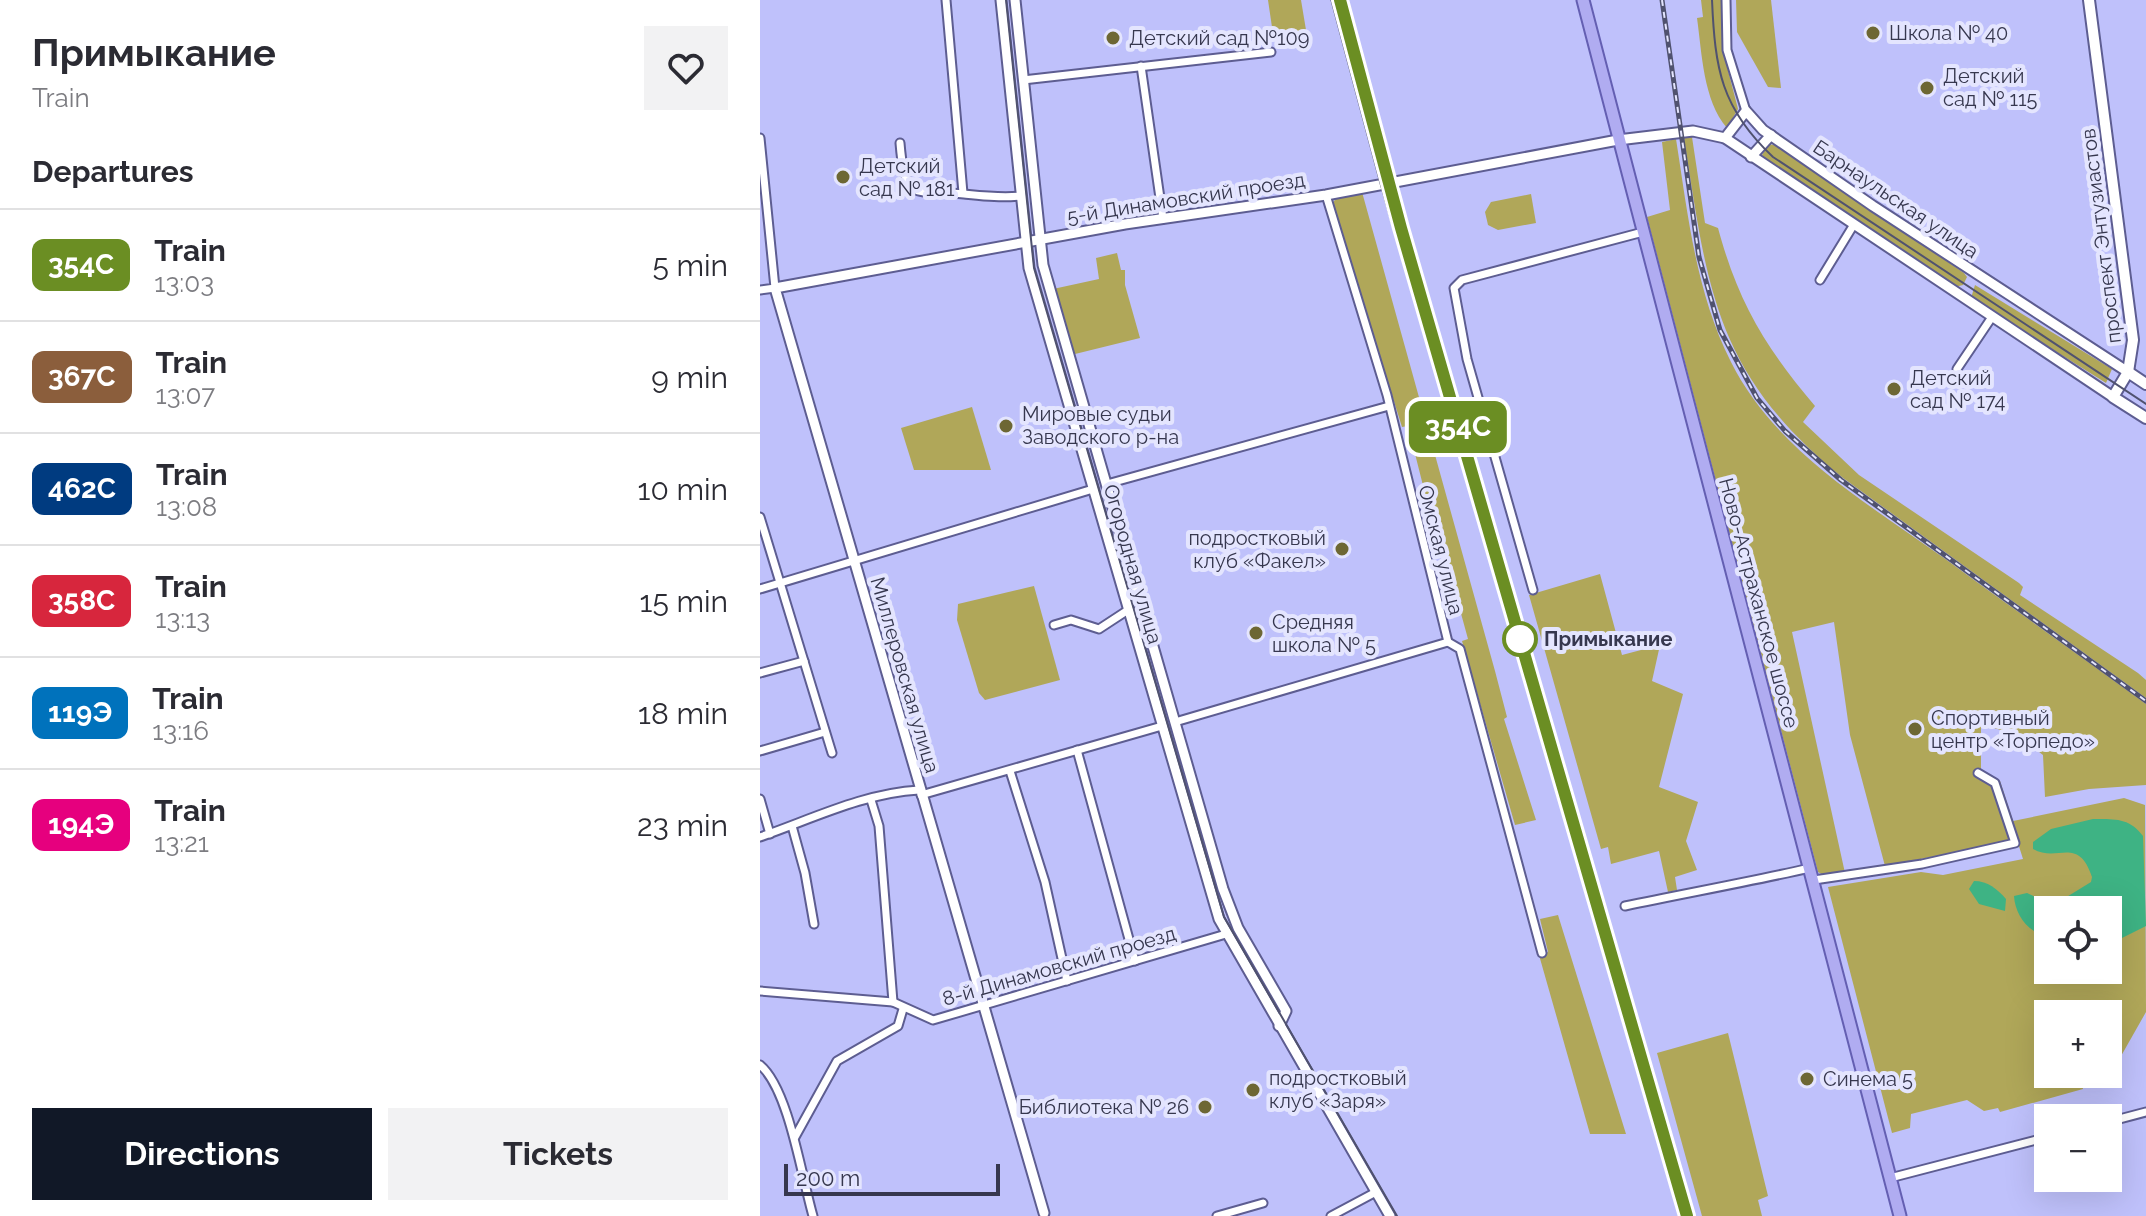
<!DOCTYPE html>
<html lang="en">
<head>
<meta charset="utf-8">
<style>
	:root { --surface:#fff; --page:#f2f2f3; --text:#2b2b33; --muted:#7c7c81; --line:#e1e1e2; --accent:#111827 }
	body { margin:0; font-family:Raleway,sans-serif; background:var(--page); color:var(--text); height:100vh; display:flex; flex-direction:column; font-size:30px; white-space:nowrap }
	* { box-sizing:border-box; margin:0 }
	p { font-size:26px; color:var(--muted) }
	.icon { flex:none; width:44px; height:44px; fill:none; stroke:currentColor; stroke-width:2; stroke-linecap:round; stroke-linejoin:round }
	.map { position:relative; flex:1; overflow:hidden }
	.side { display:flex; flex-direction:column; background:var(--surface); width:760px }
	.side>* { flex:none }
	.badge { padding:0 16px; border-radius:12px; font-size:28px; line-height:52px }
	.fabs { position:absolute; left:1274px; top:896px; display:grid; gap:16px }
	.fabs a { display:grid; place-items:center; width:88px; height:88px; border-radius:0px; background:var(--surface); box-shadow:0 8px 32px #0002; font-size:40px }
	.scale { position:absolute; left:24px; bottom:20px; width:216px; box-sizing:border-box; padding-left:8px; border:4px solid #36374e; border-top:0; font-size:22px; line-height:28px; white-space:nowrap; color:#36374e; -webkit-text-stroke:6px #e4e5fe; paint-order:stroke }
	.map>.badge { position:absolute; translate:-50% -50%; box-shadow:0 0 0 4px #fff }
	h2 { padding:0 32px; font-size:30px; line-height:72px }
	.round { display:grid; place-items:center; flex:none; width:84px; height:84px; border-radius:0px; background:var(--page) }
	.overview { display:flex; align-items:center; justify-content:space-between; height:136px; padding:0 32px }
	h1 { font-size:38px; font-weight:700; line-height:60px }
	.primary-button { display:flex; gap:16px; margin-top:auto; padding:16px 32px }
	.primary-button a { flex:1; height:92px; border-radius:0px; background:var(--accent); color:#fff; font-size:32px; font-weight:700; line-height:92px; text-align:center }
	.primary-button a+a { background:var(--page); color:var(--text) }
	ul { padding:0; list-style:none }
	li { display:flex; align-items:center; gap:24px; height:112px; padding:0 32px; border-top:2px solid var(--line) }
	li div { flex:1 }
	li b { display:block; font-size:30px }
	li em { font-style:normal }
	li .badge { min-width:88px; font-weight:700; text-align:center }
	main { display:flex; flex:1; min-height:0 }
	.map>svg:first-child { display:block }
</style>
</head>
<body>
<main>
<section class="side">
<div class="overview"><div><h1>Примыкание</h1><p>Train</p></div><a class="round"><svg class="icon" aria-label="heart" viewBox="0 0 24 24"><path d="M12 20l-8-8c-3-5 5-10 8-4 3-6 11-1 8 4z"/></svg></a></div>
<h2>Departures</h2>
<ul>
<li><span class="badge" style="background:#6b8e23;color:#fff">354С</span><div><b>Train</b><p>13:03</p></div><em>5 min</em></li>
<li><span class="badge" style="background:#8b5e3c;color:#fff">367С</span><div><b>Train</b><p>13:07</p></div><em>9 min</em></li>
<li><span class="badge" style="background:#003b80;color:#fff">462С</span><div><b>Train</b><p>13:08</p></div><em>10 min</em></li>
<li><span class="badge" style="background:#d7263d;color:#fff">358С</span><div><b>Train</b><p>13:13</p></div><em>15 min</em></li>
<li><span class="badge" style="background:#0072bc;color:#fff">119Э</span><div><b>Train</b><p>13:16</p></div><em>18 min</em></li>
<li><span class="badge" style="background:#e6007e;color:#fff">194Э</span><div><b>Train</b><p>13:21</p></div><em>23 min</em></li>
</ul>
<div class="primary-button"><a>Directions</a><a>Tickets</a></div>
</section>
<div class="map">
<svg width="1386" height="1216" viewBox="0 0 1386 1216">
	<rect width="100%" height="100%" fill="#bfc1fb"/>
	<g fill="#b0a759" fill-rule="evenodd">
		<path d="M508,0H541L546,30L513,34Z"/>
		<path d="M941,0H961L963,51L978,109L967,128C943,100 942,53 937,18L943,17Z"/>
		<path d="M976,0H1011L1021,88L1008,87L977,32Z"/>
		<path d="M932,137L945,223L958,228C978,302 1005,347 1055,406L1043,422L1099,475L1259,583L1263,587L1260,595L1378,673L1386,680V698L1083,478C955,374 948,291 924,138Z"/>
		<path d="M916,139C928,215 936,293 971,362C1015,450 1107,503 1184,558C1251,607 1319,655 1386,704V785L1329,789L1285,797L1283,755L1257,735L1221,724V770L1240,781L1253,821L1364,798L1385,805L1386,1012L1348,1079L1342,1081L1339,1074L1321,1078L1323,1089L1240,1112L1238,1108L1224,1111L1207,1100L1151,1114L1150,1128L1132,1133L1068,887L1161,872L1183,875L1263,859L1257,840L1125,866L1090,735L1074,622L1032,632L1085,873L1065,876L1058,872L887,217L910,210L902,142ZM1288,910H1348V970H1288ZM1288,1014H1348V1074H1288Z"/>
		<path d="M1009,144L1018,146L1204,273L1207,277L1203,285L1195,287L1006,161L1002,155Z"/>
		<path d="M602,192L735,671L747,717L744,719L776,820L755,825L702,641L708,639L680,537H676L648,426L642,427L572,203L578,197Z"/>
		<path d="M771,194L776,223L738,230L728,225L725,212L731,202Z"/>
		<path d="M357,253L361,270H365V285L380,338L311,355L293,289L339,279L336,258Z"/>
		<path d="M1215,285L1352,369L1346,383L1211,298Z"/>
		<path d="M212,407L231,470H154L141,428Z"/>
		<path d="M840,574L862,655L900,645L892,681L923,694L899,787L938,802L926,841L937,870L915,877L917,890L908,892L899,851L851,864L848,847L841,849L769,595Z"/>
		<path d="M274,586L300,680L225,700L219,693L197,620L198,604Z"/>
		<path d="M798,915L866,1134H830L779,955L788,952L780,919Z"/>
		<path d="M968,1033L1008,1196L998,1200L1002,1216H942L897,1053Z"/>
	</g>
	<g fill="#3eb384">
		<path d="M1333,819C1355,819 1370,818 1383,836L1386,926L1348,945V910H1288V936C1269,934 1255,915 1254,896L1267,893L1288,903L1305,898L1331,882L1332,877C1318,835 1298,863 1273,849V842L1291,829Z"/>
		<path d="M1214,881C1228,881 1237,889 1246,899L1245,911L1219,904L1209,889Z"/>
	</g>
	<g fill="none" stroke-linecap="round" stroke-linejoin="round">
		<defs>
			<g id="minor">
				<path d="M186,0L203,193"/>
				<path d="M966,0L967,50L986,111"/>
				<path d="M381,66L403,219"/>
				<path d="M263,80L511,52"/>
				<path d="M0,138L15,288L0,290"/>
				<path d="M140,143C145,205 155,189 204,194C224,196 240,198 261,196"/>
				<path d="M566,195L627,395L688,642L700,649L782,953"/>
				<path d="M1060,280L1093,226"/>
				<path d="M1197,369L1232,317"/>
				<path d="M347,484L629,406"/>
				<path d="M0,517L72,753"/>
				<path d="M0,589L333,489"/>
				<path d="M773,590L707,359L694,288L702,280L883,232"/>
				<path d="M294,625L311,620L339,629L368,610"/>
				<path d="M0,673L44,661"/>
				<path d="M415,722L688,642"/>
				<path d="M317,750L375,961"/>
				<path d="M0,751L65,732"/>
				<path d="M250,771L285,882L307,981"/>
				<path d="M161,795L402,726"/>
				<path d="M0,799L10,834"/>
				<path d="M111,800L119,826L133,1002"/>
				<path d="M32,826L45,873L54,924"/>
				<path d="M0,837C52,819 104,793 159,790"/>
				<path d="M1054,880L1162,864L1255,843L1235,783L1218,773"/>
				<path d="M865,906C927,893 988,882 1050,868"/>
				<path d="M0,991L133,1002L173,1020L466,934"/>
				<path d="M0,1065C29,1089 42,1179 53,1216"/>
				<path d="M1348,1122L1386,1112"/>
				<path d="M35,1137L77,1061L138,1026L143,1009"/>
				<path d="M1130,1178L1288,1137"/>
				<path d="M457,1216L503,1203"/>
				<path d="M571,1216L616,1192"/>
			</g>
			<g id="tertiary">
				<path d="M241,0L269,268L459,919L630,1216"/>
				<path d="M255,0L283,265L463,889L478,928L526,1011L519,1026"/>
				<path d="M965,138L986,111L1003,130L1113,206L1368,372"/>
				<path d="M991,157L1011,135"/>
				<path d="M284,1213L15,288L365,224L566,195L858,140L933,131L965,138L1353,397"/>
			</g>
			<g id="secondary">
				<path d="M1329,0L1373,340L1368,372L1353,397L1386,418"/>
				<path d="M1368,372L1386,384"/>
			</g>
			<path id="primary" d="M823,0L1140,1216"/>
		</defs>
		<use href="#minor" stroke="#5d5d91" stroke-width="11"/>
		<use href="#tertiary" stroke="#5d5d91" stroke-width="13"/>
		<use href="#secondary" stroke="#5d5d91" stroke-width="14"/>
		<use href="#primary" stroke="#645fb2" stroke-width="15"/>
		<use href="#minor" stroke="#fff" stroke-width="7"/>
		<use href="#tertiary" stroke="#fff" stroke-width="9"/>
		<use href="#secondary" stroke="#fff" stroke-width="10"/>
		<use href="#primary" stroke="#b0acf1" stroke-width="11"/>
		<g stroke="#50526f" stroke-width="2">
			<path d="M246,0L274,268L464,917L637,1216"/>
			<path d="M952,0C955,69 961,108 1013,157L1386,404"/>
		</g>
		<defs>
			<g id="rail">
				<path d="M573,0L622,183L921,1216"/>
				<path d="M902,0L939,257L960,330L997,398L1025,431L1081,480L1386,701"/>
			</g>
		</defs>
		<use href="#rail" stroke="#50526f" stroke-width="5"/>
		<use href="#rail" stroke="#e4e5fe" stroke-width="2" stroke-dasharray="6" stroke-linecap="butt"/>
	</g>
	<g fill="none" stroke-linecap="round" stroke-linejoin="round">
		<defs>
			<path id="line" d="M580,0L641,228L927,1216"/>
		</defs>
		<use href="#line" stroke="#fff" stroke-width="18"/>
		<use href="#line" stroke="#6b8e23" stroke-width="12"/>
	</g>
	<g fill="#6d6734" stroke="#e4e5fe" stroke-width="3">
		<circle cx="1113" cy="33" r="8"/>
		<circle cx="353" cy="38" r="8"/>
		<circle cx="1167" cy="88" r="8"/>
		<circle cx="83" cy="177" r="8"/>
		<circle cx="1134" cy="389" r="8"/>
		<circle cx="246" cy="426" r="8"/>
		<circle cx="582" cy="549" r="8"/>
		<circle cx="496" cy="633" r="8"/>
		<circle cx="1155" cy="729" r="8"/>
		<circle cx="1047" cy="1079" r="8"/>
		<circle cx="493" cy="1090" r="8"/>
		<circle cx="445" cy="1107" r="8"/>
	</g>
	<circle fill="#fff" stroke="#6b8e23" stroke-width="4" cx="760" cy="639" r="16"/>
	<g text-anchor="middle" stroke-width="8" stroke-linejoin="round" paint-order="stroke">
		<g font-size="20" fill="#36374e" stroke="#e4e5fe" text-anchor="start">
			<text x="1129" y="40">Школа № 40</text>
			<text x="369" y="45">Детский сад №109</text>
			<text x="1183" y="83">Детский<tspan x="1183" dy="23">сад № 115</tspan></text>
			<text x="99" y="173">Детский<tspan x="99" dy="23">сад № 181</tspan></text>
			<text x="1150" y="385">Детский<tspan x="1150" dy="23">сад № 174</tspan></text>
			<text x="262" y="421">Мировые судьи<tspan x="262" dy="23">Заводского р-на</tspan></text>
			<text x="566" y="545" text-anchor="end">подростковый<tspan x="566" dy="23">клуб «Факел»</tspan></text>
			<text x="512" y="629">Средняя<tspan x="512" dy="23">школа № 5</tspan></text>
			<text x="1171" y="725">Спортивный<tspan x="1171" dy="23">центр «Торпедо»</tspan></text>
			<text x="509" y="1085">подростковый<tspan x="509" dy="23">клуб «Заря»</tspan></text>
			<text x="1063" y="1086">Синема 5</text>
			<text x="429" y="1114" text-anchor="end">Библиотека № 26</text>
		</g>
		<g font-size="20" fill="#36374e" stroke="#e4e5fe">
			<text transform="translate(426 198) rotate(-9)" y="7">5-й Динамовский проезд</text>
			<text transform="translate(1136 199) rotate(34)" y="7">Барнаульская улица</text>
			<text transform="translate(1341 236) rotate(-97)" y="7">проспект Энтузиастов</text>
			<text transform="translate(681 550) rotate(76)" y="7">Омская улица</text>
			<text transform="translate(373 564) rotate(74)" y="7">Огородная улица</text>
			<text transform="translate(999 603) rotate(75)" y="7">Ново-Астраханское шоссе</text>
			<text transform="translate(145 675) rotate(74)" y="7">Миллеровская улица</text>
			<text transform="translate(299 966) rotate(-16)" y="7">8-й Динамовский проезд</text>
		</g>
		<g font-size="20" font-weight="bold" fill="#36374e" stroke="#e4e5fe" text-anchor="start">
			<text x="784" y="646">Примыкание</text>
		</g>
	</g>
</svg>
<div class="fabs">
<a><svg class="icon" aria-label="locate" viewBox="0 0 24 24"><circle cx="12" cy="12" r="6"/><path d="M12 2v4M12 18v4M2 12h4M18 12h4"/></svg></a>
<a>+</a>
<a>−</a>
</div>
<div class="scale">200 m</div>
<b class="badge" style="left:698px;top:427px;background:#6b8e23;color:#fff">354С</b>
</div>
</main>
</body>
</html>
